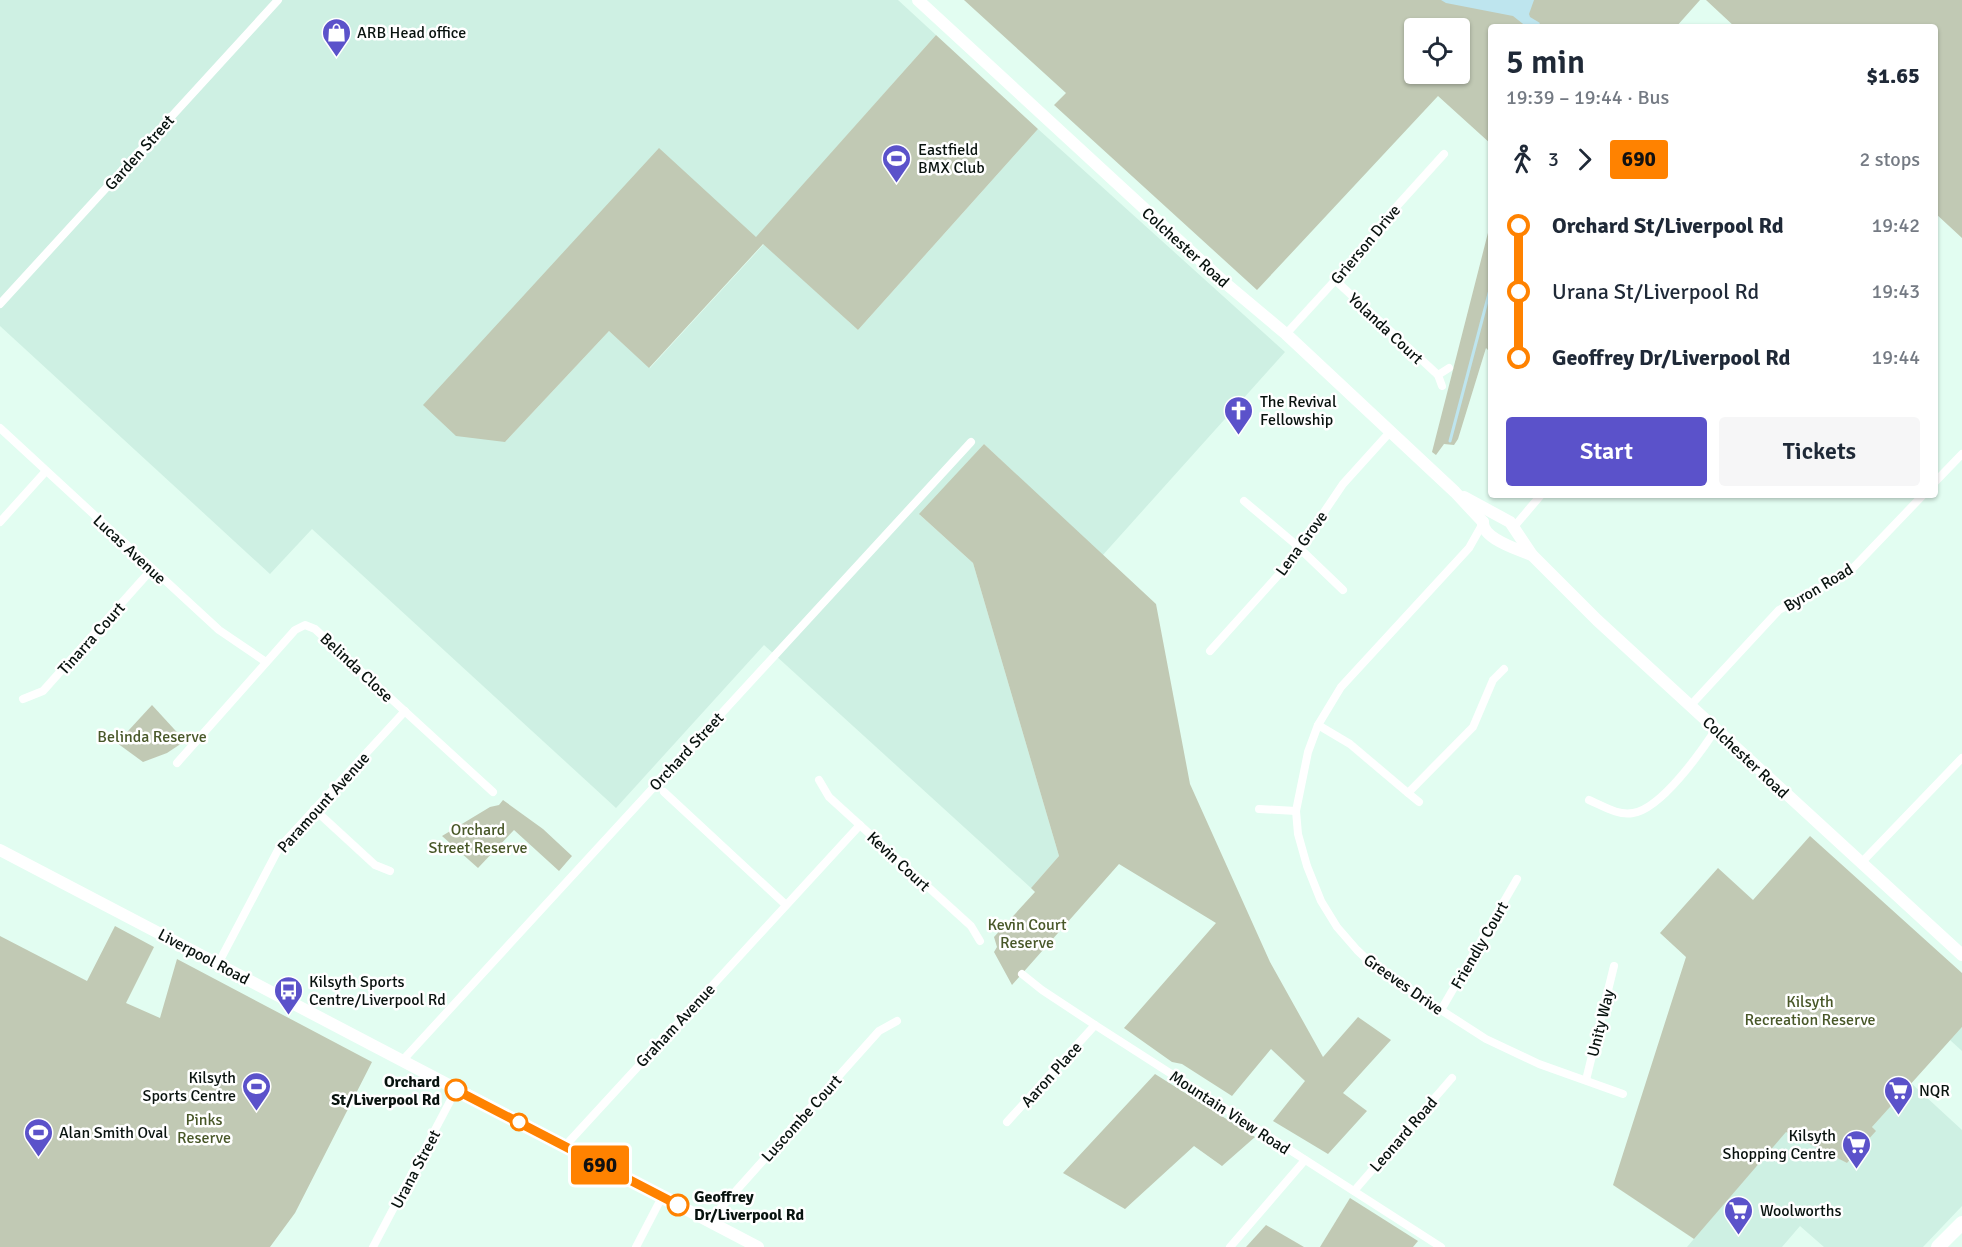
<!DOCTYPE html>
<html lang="en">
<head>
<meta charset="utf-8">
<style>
	:root { --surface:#fff; --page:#f6f6f7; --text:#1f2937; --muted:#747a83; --accent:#5b52ca }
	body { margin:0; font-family:Signika,sans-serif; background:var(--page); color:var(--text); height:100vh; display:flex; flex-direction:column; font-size:22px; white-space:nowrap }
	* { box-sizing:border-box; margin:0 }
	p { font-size:20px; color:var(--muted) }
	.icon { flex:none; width:33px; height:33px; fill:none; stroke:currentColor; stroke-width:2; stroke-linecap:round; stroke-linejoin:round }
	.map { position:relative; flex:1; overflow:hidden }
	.drawer { position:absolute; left:1488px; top:24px; width:450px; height:474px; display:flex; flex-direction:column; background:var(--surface); border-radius:6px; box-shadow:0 2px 4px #0004 }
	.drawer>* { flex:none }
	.badge { padding:0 12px; border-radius:4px; font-size:21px; line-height:39px }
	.buttons { position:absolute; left:1404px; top:18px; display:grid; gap:12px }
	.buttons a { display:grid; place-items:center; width:66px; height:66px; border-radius:6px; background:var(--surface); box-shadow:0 2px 4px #0004; font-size:30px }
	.map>.badge { position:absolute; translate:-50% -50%; box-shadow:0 0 0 3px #fff }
	.legs { display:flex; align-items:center; gap:9px; height:66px; padding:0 18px; font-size:20px }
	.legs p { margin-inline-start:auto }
	.summary { display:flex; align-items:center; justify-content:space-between; height:102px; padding:0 18px }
	h1 { font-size:33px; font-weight:600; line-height:45px }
	.button { display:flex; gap:12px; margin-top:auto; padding:12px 18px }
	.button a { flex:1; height:69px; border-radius:6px; background:var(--accent); color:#fff; font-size:24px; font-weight:600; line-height:69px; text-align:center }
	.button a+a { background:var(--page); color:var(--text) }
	ul { padding:0 18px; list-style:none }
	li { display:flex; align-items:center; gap:21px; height:66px; font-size:22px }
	li i { display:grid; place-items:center; width:9px; height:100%; margin:0 8px; background:currentColor }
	li i::after { content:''; width:15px; height:15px; margin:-8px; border:4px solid; border-radius:50%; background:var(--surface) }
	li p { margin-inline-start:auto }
	li:first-child i { background:linear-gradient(#0000 50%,currentColor 0) }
	li:last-child i { background:linear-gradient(currentColor 50%,#0000 0) }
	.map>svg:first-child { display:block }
</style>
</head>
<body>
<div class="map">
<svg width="1962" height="1247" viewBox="0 0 1962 1247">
	<rect width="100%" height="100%" fill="#e2fdf1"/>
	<g fill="#cef0e3">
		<path d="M0,0H898L936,35L756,238L659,149L505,442L609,331L650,368L764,244L858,330L1038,129L1285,352L1102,556L984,444L920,515L973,563L1059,856L1031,888L764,645L616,808L312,529L270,574L0,326Z"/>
		<path d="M1962,1027V1051L1950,1040Z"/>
		<path d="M1911,1083L1962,1130V1206L1923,1247H1824L1800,1226L1782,1247H1687L1786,1131L1847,1163L1875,1131L1872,1127Z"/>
	</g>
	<g fill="#c1c9b4" fill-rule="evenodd">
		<path d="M964,0H1700L1676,27H1491V144L1438,96L1257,290L1054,105L1066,93ZM1414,28H1460V74H1414Z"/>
		<path d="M1706,0H1962V238L1935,213V27H1735Z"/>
		<path d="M936,35L1038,129L858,330L763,244L649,368L609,331L505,442L456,436L423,405L659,148L756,237Z"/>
		<path d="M1491,221V345L1489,351L1486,348L1458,439L1454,445L1444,444L1436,455L1432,452Z"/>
		<path d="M984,444L1156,604L1190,784L1270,962L1323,1057L1358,1017L1391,1040L1343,1093L1367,1111L1328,1154L1273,1121L1305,1081L1271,1049L1232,1096L1182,1064L1172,1062L1124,1028L1216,923L1119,864L1012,985L994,952L997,947L994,937L1035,892L1031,888L1059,856L973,563L919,514Z"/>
		<path d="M152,705L185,741L167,753L143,762L117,743Z"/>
		<path d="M503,800L543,829L572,856L559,871L514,830L478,868L442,836L490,807L499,805Z"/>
		<path d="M1810,836L1962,973V1027L1872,1127L1876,1131L1847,1163L1786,1132L1694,1239L1613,1185L1686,957L1660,933L1718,868L1753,900Z"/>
		<path d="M115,926L154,947L126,1003L160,1018L177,959L372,1062L295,1213L270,1247H0V936L87,981Z"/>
		<path d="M1155,1074L1255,1137L1222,1166L1194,1146L1125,1209L1063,1173Z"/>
		<path d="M1350,1198L1418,1241L1413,1247H1320Z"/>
		<path d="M1266,1225L1304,1247H1246Z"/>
	</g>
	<path fill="#bee5ee" d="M1441,0H1534L1529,14L1530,17L1540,23L1537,27H1527L1513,16L1446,3Z"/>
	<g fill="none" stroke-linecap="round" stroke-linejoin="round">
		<path stroke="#bee5ee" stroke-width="3" d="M1450,441L1491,286"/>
		<g stroke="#fff" stroke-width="8">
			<path d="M1335,280L1438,375"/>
			<path d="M0,304L278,0"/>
			<path d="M1286,334L1371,241L1388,216L1444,154"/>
			<path d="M1442,386L1438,375L1449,368"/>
			<path d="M0,428L219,630L266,662"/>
			<path d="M1935,482L1962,454"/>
			<path d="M1244,501L1294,543L1343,590"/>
			<path d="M0,522L46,471"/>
			<path d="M1482,525L1469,548L1341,687L1318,725L1308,752L1296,811L1298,834L1307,866L1321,901L1337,927L1357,950L1377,969L1486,1039L1539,1064L1623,1094"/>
			<path d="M1513,528L1541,495"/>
			<path d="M1210,651L1291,561L1343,484L1390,432"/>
			<path d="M23,699L43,691L152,569"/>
			<path d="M1690,706L1779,610L1838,578L1854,567L1923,495"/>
			<path d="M1318,725L1350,744L1408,793L1473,727L1493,680L1504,669"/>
			<path d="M177,763L295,630L305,625L315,629L493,792"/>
			<path d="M819,780L829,797L971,926L980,941"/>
			<path d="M664,792L786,905"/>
			<path d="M1408,793L1419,802"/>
			<path d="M1589,800C1603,806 1618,816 1633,813C1661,809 1701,752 1716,729"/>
			<path d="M314,809L375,865L390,871"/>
			<path d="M1259,809L1296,811"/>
			<path d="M1861,863L1962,758"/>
			<path d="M218,964L279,848L405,711"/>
			<path d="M1022,974L1042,990L1095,1025L1441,1247"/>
			<path d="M1441,1010L1517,879"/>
			<path d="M402,1061L971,442"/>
			<path d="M1586,1080L1614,966"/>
			<path d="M1007,1122L1095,1025"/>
			<path d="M565,1146L860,825"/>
			<path d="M1354,1191L1452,1078"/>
			<path d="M709,1221L879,1031L897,1021"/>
			<path d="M373,1247L456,1090"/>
			<path d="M636,1247L662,1197"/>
			<path d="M1230,1247L1305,1160"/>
		</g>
		<g stroke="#fff" stroke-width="12">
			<path d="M918,0L1224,282L1286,334L1455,492L1483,522"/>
			<path d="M1464,497L1510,522L1532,555L1597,620L1962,955"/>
			<path d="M1483,522C1482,538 1518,550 1532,555"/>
			<path d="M0,850L758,1247"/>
		</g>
		<path stroke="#fff" stroke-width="14" d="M1938,1247L1962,1223"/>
	</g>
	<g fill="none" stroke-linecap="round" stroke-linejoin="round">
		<defs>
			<path id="line-1" d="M456,1090L678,1205"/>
		</defs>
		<use href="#line-1" stroke="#fff" stroke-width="14"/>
		<use href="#line-1" stroke="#ff8200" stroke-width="9"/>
	</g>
	<defs>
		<symbol id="shop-pin" viewBox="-11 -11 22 30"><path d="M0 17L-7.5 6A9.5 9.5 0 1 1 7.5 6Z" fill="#5b52ca" stroke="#fff"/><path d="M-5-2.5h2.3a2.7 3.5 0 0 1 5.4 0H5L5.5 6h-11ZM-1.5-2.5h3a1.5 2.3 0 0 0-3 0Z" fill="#fff"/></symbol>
		<symbol id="stadium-pin" viewBox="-11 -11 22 30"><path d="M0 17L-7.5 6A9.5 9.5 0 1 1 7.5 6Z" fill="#5b52ca" stroke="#fff"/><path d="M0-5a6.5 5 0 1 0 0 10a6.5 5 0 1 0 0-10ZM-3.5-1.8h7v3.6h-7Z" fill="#fff"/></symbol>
		<symbol id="church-pin" viewBox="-11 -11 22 30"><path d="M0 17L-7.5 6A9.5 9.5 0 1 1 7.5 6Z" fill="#5b52ca" stroke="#fff"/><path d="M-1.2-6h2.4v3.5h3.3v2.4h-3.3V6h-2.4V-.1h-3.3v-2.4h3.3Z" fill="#fff"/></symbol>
		<symbol id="bus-pin" viewBox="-11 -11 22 30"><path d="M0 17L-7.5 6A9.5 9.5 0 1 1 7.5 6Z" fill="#5b52ca" stroke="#fff"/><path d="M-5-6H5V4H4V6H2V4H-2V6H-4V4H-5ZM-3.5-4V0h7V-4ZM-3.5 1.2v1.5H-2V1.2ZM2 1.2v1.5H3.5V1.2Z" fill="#fff"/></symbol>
		<symbol id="supermarket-pin" viewBox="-11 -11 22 30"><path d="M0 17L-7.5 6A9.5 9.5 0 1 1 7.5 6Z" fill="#5b52ca" stroke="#fff"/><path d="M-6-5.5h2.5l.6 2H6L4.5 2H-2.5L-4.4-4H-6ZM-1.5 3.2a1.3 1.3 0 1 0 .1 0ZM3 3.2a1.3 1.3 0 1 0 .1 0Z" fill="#fff"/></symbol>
	</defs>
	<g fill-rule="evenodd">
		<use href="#shop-pin" x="320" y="16" width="33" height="45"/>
		<use href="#stadium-pin" x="880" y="142" width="33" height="45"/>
		<use href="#church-pin" x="1222" y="394" width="33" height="45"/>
		<use href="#bus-pin" x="272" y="974" width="33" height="45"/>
		<use href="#stadium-pin" x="240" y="1070" width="33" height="45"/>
		<use href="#supermarket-pin" x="1882" y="1074" width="33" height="45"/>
		<use href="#stadium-pin" x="22" y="1116" width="33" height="45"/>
		<use href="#supermarket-pin" x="1840" y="1128" width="33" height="45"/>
		<use href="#supermarket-pin" x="1722" y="1194" width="33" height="45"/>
	</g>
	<g fill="#fff" stroke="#ff8200" stroke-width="3">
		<circle cx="456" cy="1090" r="10"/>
		<circle cx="519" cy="1122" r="8"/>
		<circle cx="678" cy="1205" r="10"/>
	</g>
	<g text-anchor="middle" stroke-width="5" stroke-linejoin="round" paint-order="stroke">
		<g font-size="16" fill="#09130f" stroke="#fff" text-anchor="start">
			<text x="357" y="38">ARB Head office</text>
			<text x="918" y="155">Eastfield<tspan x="918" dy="18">BMX Club</tspan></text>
			<text x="1260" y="407">The Revival<tspan x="1260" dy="18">Fellowship</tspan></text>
			<text x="309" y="987">Kilsyth Sports<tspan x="309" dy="18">Centre/Liverpool Rd</tspan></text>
			<text x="236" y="1083" text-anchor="end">Kilsyth<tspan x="236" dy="18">Sports Centre</tspan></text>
			<text x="1919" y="1096">NQR</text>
			<text x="59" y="1138">Alan Smith Oval</text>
			<text x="1836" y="1141" text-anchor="end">Kilsyth<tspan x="1836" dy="18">Shopping Centre</tspan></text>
			<text x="1760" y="1216">Woolworths</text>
		</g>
		<g font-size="16" fill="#09130f" stroke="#fff">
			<text transform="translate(139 152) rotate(-48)" y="6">Garden Street</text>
			<text transform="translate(1365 244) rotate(-50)" y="6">Grierson Drive</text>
			<text transform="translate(1186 247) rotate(42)" y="6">Colchester Road</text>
			<text transform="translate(1386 328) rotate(43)" y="6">Yolanda Court</text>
			<text transform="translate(1301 543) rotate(-54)" y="6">Lena Grove</text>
			<text transform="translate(130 549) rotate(43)" y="6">Lucas Avenue</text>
			<text transform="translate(1818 587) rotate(-31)" y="6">Byron Road</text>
			<text transform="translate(91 638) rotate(-48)" y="6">Tinarra Court</text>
			<text transform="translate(357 667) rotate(43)" y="6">Belinda Close</text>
			<text transform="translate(686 751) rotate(-47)" y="6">Orchard Street</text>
			<text transform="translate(1746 757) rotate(43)" y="6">Colchester Road</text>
			<text transform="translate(323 802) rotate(-48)" y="6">Paramount Avenue</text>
			<text transform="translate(899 861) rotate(43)" y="6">Kevin Court</text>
			<text transform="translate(1479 945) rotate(-60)" y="6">Friendly Court</text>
			<text transform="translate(204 956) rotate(28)" y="6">Liverpool Road</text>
			<text transform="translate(1404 984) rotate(35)" y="6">Greeves Drive</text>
			<text transform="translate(1600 1023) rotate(-76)" y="6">Unity Way</text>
			<text transform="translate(675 1025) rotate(-47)" y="6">Graham Avenue</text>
			<text transform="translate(1051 1074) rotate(-48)" y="6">Aaron Place</text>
			<text transform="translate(1230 1112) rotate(33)" y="6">Mountain View Road</text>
			<text transform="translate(801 1118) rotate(-48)" y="6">Luscombe Court</text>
			<text transform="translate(1403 1134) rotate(-49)" y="6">Leonard Road</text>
			<text transform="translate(415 1169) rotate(-62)" y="6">Urana Street</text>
		</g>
		<g font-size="16" fill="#485728" stroke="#fff">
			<text x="152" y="742">Belinda Reserve</text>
			<text x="478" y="835">Orchard<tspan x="478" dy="18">Street Reserve</tspan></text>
			<text x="1027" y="930">Kevin Court<tspan x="1027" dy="18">Reserve</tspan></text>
			<text x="1810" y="1007">Kilsyth<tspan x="1810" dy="18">Recreation Reserve</tspan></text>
			<text x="204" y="1125">Pinks<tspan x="204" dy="18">Reserve</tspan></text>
		</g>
		<g font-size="16" font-weight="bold" fill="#09130f" stroke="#fff" text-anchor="end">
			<text x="440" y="1087">Orchard<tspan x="440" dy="18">St/Liverpool Rd</tspan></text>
			<text x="694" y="1202" text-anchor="start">Geoffrey<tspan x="694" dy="18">Dr/Liverpool Rd</tspan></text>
		</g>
	</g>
</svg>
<div class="buttons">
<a><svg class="icon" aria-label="locate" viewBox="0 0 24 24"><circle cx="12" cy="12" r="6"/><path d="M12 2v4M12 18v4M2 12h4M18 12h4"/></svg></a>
</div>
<b class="badge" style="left:600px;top:1165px;background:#ff8200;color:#111">690</b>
<section class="drawer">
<div class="summary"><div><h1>5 min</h1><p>19:39 – 19:44 · Bus</p></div><b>$1.65</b></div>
<div class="legs"><svg class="icon" aria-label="walk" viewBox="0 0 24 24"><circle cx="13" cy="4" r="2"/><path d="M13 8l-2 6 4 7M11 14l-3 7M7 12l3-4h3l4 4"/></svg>3<svg class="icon" aria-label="forward" viewBox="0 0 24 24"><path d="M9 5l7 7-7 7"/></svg><b class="badge" style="background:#ff8200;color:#111">690</b><p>2 stops</p></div>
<ul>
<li><i style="color:#ff8200"></i><b>Orchard St/Liverpool Rd</b><p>19:42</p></li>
<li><i style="color:#ff8200"></i><span>Urana St/Liverpool Rd</span><p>19:43</p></li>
<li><i style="color:#ff8200"></i><b>Geoffrey Dr/Liverpool Rd</b><p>19:44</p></li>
</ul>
<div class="button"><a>Start</a><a>Tickets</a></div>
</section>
</div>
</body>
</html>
